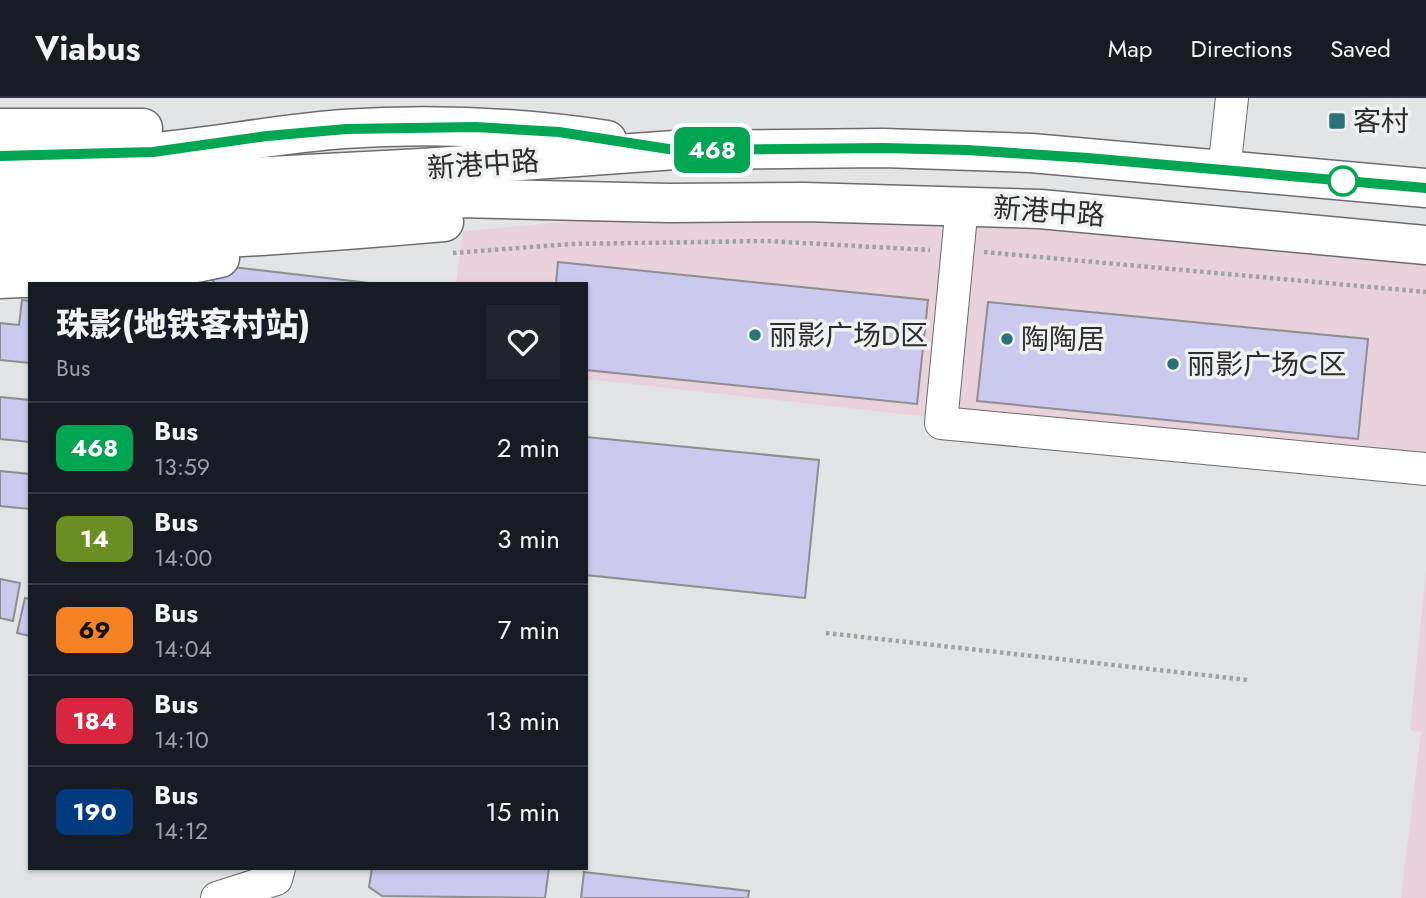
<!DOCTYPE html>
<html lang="en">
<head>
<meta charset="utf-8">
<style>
	:root { --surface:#171b24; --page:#20242c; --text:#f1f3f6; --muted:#9ea1a6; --line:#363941 }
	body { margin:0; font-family:Jost,"Noto Sans SC",sans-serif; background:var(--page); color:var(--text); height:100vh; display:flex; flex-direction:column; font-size:26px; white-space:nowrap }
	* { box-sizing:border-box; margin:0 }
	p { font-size:23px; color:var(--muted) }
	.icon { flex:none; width:38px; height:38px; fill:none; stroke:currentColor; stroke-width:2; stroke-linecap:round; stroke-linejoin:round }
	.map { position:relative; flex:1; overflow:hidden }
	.sheet { position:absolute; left:28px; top:184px; width:560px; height:588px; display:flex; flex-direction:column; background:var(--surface); border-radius:0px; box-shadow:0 2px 5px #0004 }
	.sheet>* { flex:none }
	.badge { padding:0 14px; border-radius:10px; font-size:24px; line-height:46px }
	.map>.badge { position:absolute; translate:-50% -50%; box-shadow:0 0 0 4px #fff }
	.round { display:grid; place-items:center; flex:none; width:74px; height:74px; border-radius:0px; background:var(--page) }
	.summary { display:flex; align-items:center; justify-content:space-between; height:119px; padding:0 28px }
	h1 { font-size:33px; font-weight:800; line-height:52px }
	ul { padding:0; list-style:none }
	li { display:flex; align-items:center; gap:21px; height:91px; padding:0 28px; border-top:2px solid var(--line) }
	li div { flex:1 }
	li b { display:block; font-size:26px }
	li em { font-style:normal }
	li .badge { min-width:77px; font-weight:700; text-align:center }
	header { display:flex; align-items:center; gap:42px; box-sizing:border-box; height:98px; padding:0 35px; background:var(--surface); border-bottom:2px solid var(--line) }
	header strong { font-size:33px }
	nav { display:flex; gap:38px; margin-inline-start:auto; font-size:24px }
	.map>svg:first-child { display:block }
</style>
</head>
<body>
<header>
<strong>Viabus</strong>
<nav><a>Map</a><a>Directions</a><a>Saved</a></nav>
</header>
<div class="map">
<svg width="1426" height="800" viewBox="0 0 1426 800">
	<rect width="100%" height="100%" fill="#e3e4e5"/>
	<g fill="#ead2dd">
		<path d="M834,112L1426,155V374L586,281V186H456L463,133L671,115Z"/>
		<path d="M1426,472V800H1401L1421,634L1410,632Z"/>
	</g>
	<g fill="#cbc9ed" stroke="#8e8e8f" stroke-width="2">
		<path d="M558,164L928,202L917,306L586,272V186H556Z"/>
		<path d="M215,167L378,186H213Z"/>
		<path d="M22,202L30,203V265L0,262V225L19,227Z"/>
		<path d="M988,204L1368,241L1358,341L977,303Z"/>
		<path d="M0,299L30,302V344L0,341Z"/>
		<path d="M586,339L819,362L805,500L586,477Z"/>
		<path d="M0,373L30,376L29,411L0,408Z"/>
		<path d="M0,481L20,485L13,523L0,520Z"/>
		<path d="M25,500L30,501V538L17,535Z"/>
		<path d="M372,770H549L545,800L382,798L369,789Z"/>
		<path d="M584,774L749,793L748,800H581Z"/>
	</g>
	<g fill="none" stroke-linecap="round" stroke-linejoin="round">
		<defs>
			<g id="minor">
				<path d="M1224,73L1232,0"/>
				<path d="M962,107L941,325L1426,371"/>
				<path d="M217,800L276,781L279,770"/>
			</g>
			<g id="major">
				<path d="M0,30H143"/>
				<path d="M0,58C51,58 103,58 154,54C217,48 279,36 343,31C431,25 520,29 607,42"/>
				<path d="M0,92L422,70L675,52L883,50L1031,55L1426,90"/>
				<path d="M0,120L459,100L669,105L804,104L1040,111L1426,147"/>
				<path d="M0,150C148,146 296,137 444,124"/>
				<path d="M0,181C74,178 148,177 220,160"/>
			</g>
		</defs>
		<use href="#minor" stroke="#6c6c6d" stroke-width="34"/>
		<use href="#major" stroke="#6c6c6d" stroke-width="41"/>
		<g stroke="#a2a2a3" stroke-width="4.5" stroke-dasharray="3.5 3.5" stroke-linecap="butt">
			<path d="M984,154L1426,194"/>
			<path d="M453,155L570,146L767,143L930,152"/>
			<path d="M826,535L1248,582"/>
		</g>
		<use href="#minor" stroke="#fff" stroke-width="32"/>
		<use href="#major" stroke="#fff" stroke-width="38"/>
	</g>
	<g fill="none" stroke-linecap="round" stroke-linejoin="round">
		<defs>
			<path id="line" d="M0,58L153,54L267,38L346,31L475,29L559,34L675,52L883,50L967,52L1088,60L1426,90"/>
		</defs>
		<use href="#line" stroke="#fff" stroke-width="16"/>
		<use href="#line" stroke="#00a651" stroke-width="10"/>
	</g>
	<g fill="#287378" stroke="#f0f1f2" stroke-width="2.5">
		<rect x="1328" y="14" width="18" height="18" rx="3.5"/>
		<circle cx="755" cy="237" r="7"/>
		<circle cx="1007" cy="241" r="7"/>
		<circle cx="1173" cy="266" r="7"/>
	</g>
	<circle fill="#fff" stroke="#00a651" stroke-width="3.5" cx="1343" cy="83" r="14"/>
	<g text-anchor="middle" stroke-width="7" stroke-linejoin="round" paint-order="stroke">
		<g font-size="28" fill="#2e2e2e" stroke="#f0f1f2" text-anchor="start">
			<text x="1353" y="33">客村</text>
			<text x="769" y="247">丽影广场D区</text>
			<text x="1021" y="251">陶陶居</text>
			<text x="1187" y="276">丽影广场C区</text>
		</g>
		<g font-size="28" fill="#2e2e2e" stroke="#f0f1f2">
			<text transform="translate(483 66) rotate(-4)" y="10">新港中路</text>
			<text transform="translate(1049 113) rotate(4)" y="10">新港中路</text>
		</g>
	</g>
</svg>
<b class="badge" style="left:712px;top:52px;background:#00a651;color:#fff">468</b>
<section class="sheet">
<div class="summary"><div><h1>珠影(地铁客村站)</h1><p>Bus</p></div><a class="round"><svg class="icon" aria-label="heart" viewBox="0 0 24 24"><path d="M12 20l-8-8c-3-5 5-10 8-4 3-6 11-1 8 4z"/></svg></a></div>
<ul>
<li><span class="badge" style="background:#00a651;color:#fff">468</span><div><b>Bus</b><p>13:59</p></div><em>2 min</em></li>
<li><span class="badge" style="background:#6b8e23;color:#fff">14</span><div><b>Bus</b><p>14:00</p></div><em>3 min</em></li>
<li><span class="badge" style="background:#f58220;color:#111">69</span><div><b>Bus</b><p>14:04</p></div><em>7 min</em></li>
<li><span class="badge" style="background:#d7263d;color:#fff">184</span><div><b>Bus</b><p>14:10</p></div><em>13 min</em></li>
<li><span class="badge" style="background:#003b80;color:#fff">190</span><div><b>Bus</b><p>14:12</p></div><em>15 min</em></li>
</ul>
</section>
</div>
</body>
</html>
